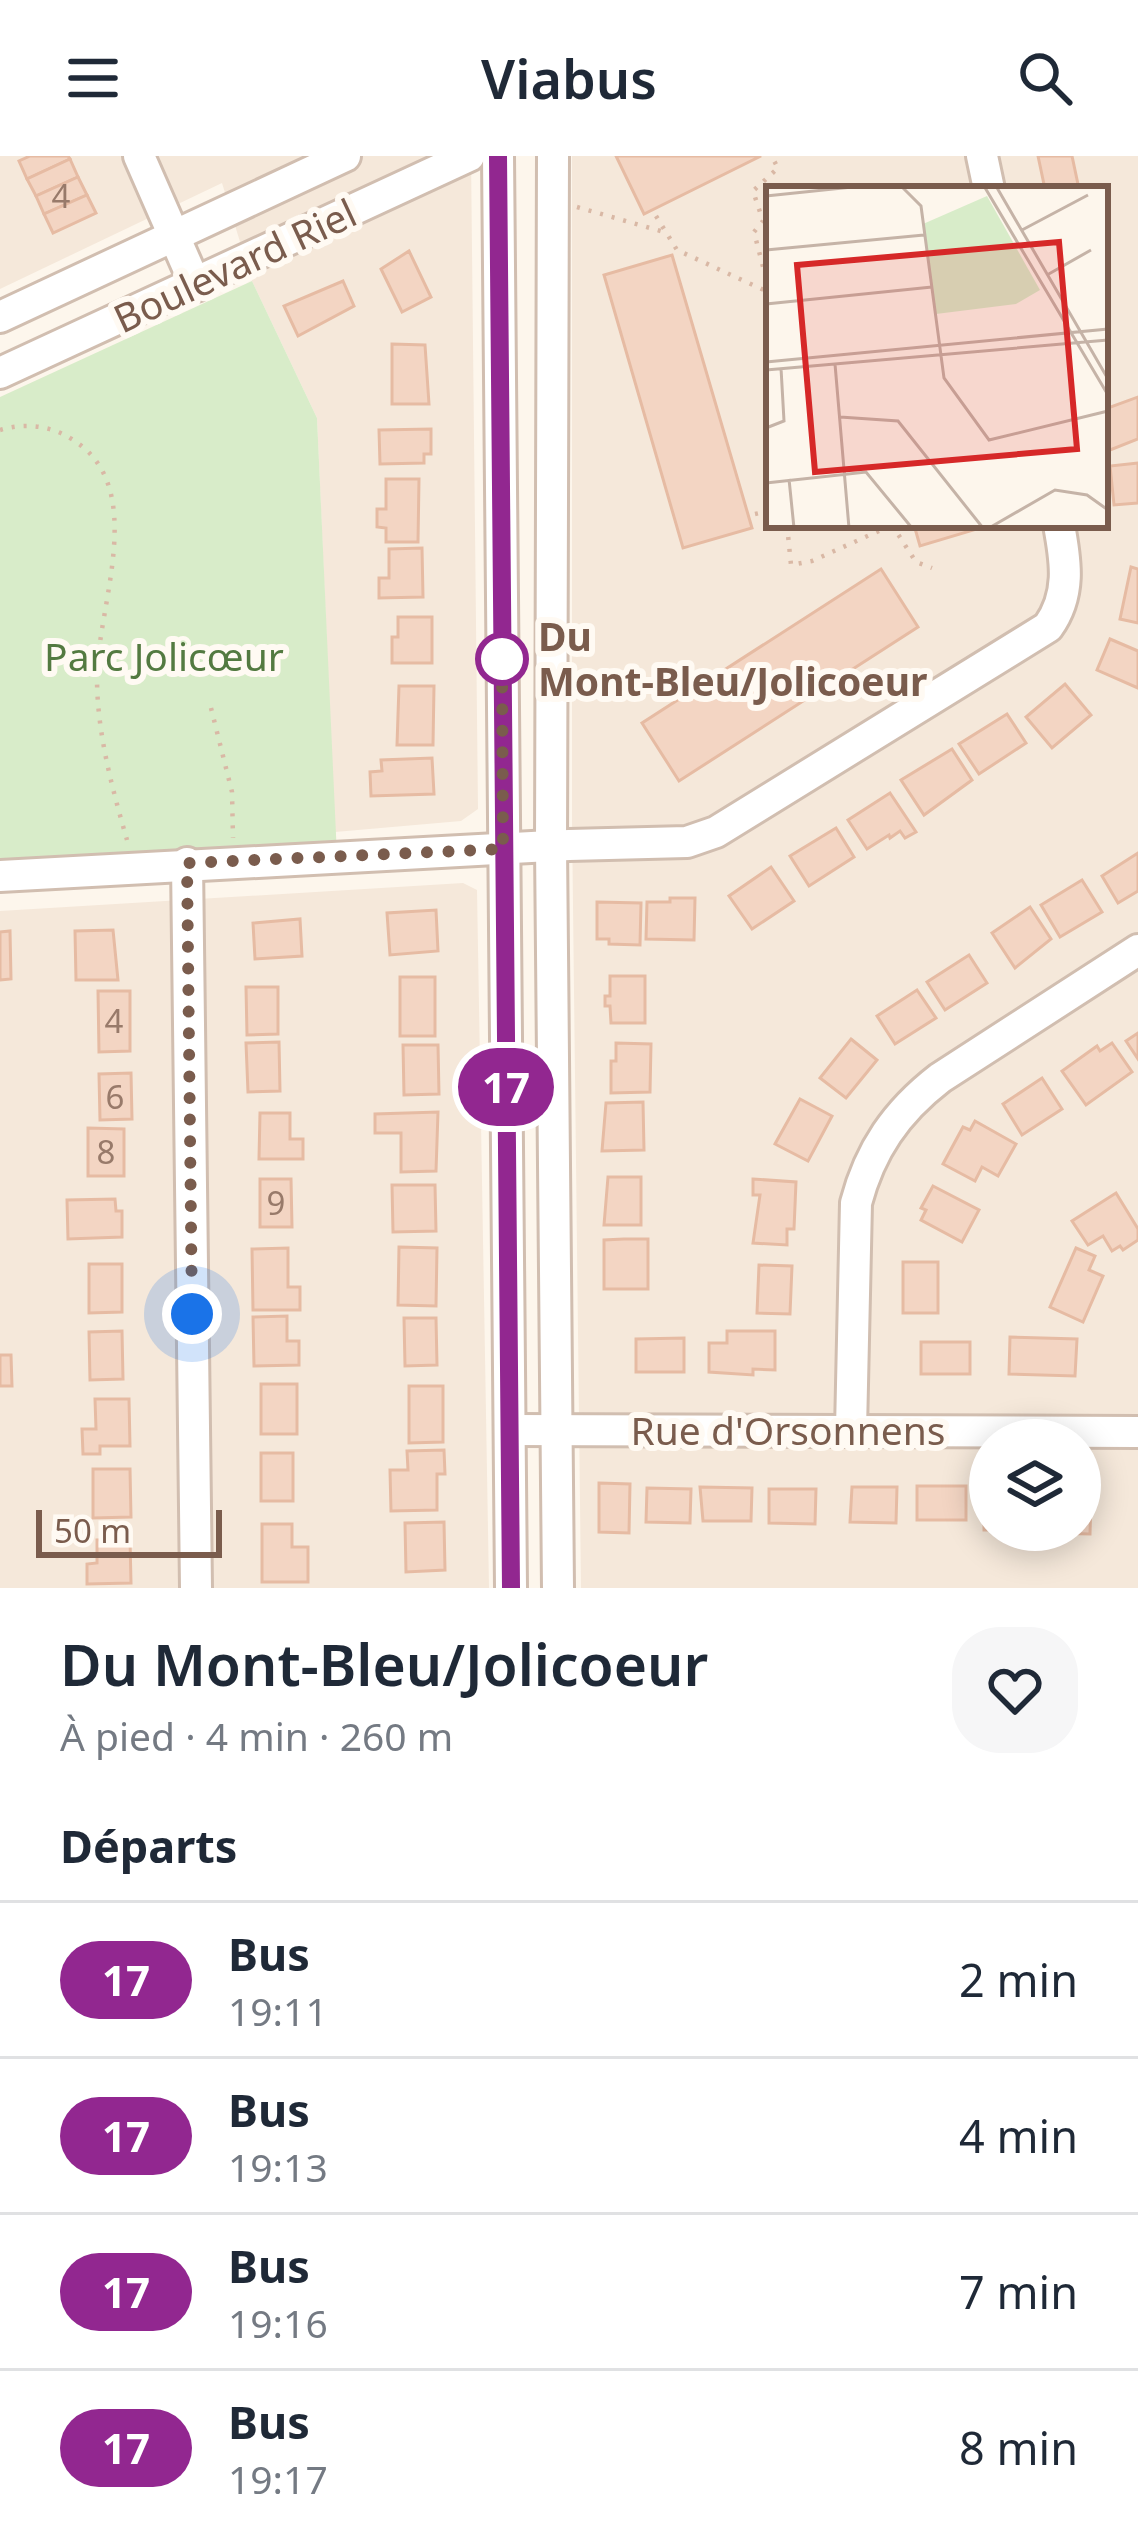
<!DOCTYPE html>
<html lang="fr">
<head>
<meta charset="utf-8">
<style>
	:root { --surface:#fff; --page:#f6f6f7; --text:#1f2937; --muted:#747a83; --line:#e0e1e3 }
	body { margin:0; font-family:"Noto Sans",sans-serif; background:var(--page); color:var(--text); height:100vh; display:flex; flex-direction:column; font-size:45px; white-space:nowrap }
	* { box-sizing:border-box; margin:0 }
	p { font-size:39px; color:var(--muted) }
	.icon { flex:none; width:66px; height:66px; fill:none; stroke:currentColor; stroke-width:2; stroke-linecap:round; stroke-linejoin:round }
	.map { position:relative; height:1432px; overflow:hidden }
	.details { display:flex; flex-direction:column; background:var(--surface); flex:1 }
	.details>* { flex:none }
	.badge { padding:0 24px; border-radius:39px; font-size:42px; line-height:78px }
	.buttons { position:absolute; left:969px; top:1263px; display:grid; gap:24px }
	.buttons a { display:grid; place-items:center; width:132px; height:132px; border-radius:50%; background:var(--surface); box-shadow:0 6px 30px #0003; font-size:60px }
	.scale { position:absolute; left:36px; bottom:30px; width:186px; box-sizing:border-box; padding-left:12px; border:6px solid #7a5c4d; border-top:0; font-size:33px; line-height:42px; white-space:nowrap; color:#7a5c4d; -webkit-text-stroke:9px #fffaf3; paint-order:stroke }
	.you { position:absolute; width:60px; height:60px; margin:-30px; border:9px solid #fff; border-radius:50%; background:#1a73e8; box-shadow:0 0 0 18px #1a73e833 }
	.map>.badge { position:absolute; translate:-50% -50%; box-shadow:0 0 0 6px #fff }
	h2 { padding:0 60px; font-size:45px; line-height:108px }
	.round { display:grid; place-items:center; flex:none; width:126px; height:126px; border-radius:48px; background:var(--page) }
	.headline { display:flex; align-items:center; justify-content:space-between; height:204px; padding:0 60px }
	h1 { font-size:57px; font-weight:600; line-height:90px }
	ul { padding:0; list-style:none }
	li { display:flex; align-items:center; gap:36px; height:156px; padding:0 60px; border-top:3px solid var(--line) }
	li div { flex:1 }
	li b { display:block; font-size:45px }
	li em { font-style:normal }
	li .badge { min-width:132px; font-weight:700; text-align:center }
	header { display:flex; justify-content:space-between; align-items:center; height:156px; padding:0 60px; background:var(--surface); font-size:54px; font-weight:600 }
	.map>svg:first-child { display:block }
</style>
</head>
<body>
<header><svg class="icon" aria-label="menu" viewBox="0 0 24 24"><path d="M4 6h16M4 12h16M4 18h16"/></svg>Viabus<svg class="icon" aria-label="search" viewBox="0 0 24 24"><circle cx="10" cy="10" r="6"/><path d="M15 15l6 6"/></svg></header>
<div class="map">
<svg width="1138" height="1432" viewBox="0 0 1138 1432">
	<rect width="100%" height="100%" fill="#fdf6ec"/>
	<g fill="#f5e8da" fill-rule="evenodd">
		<path d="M0,0H471L478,653L461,665L335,676L317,262L252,125L222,27L0,133Z"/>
		<path d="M572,0H1138V1432H581L572,664ZM769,33H1105V369H769ZM990,1284H1080V1374H990Z"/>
		<path d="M463,727L477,734L489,1432H0V755Z"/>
	</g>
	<path fill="#d8ecc9" d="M252,125L317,262L337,700L0,720V241Z"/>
	<g fill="#f3d5c3" stroke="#e6bba3" stroke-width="3">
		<path d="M30,0H68L70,3L27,23L19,5Z"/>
		<path d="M616,0H761L644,58Z"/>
		<path d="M1038,0H1072L1079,33H1045Z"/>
		<path d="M70,3L78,21L36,40L27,23Z"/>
		<path d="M78,21L87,39L44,58L36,40Z"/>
		<path d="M87,39L96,57L53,77L44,58Z"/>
		<path d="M409,95L431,141L402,156L381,113Z"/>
		<path d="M672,99L752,372L683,392L604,119Z"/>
		<path d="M343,125L354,150L298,180L284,150Z"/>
		<path d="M392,188L425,189L429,248H392Z"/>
		<path d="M1138,241V283L1105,296V253Z"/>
		<path d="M431,273V298H424V307L380,308L379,274Z"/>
		<path d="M1138,307V347L1114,349L1110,310Z"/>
		<path d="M386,323H419L418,386H386V372L377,371V353H386Z"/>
		<path d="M914,369H987V370L920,390Z"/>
		<path d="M422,392L423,441L379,442V422H389V393Z"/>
		<path d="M1131,411L1138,413V467L1120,463Z"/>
		<path d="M881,413L918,471L679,625L642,567Z"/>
		<path d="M398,461H432V507H392V481H398Z"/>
		<path d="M1110,483L1138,495V532L1097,514Z"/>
		<path d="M1065,528L1091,559L1052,592L1026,561Z"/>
		<path d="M399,530H434L433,589H397Z"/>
		<path d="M1007,558L1026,587L979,618L959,588Z"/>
		<path d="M952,593L972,624L924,659L901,624Z"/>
		<path d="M432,602L434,638L371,640L370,616L382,615L381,604Z"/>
		<path d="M890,637L916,676L905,682L900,675L890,682L889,679L867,693L848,664Z"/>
		<path d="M836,672L854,701L809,730L790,700Z"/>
		<path d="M1138,697V735L1118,747L1102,720Z"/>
		<path d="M771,711L794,745L752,773L729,740Z"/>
		<path d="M1082,724L1102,756L1060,781L1041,749Z"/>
		<path d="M670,742H695L694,784L646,783L647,746H670Z"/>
		<path d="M597,746L641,747L640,789L609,788V783H597Z"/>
		<path d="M1030,751L1051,783L1015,812L992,777Z"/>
		<path d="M436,754L438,795L390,799L387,757Z"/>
		<path d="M300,763L302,800L255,803L253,767Z"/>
		<path d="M113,774L118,824H76L75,775Z"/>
		<path d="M10,775L11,823L0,824V776Z"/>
		<path d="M969,799L987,827L945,854L927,826Z"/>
		<path d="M610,820H645V867H611L610,850H605V840H610Z"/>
		<rect x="400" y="821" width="35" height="59"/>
		<path d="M246,831H278V878L247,879Z"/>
		<path d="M917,834L936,862L895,888L877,860Z"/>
		<path d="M98,835H130V895L99,896Z"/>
		<path d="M1138,877V903L1126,885Z"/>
		<path d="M851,883L877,904L846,942L820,922Z"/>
		<path d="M279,886L280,935L248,936L246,887Z"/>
		<path d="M616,887L651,888L650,936L611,937V905H616Z"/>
		<path d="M1112,887L1132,916L1086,949L1062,915L1097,890L1100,895Z"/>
		<path d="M403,889H438L439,938L404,939Z"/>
		<path d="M131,917L132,963L100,964L99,918Z"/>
		<path d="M1042,922L1062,953L1022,979L1003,948Z"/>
		<path d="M800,943L832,960L808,1005L775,988Z"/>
		<path d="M643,946L644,994L602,995L606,947Z"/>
		<path d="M438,956L436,1015L401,1016V977H375V958Z"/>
		<path d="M260,957H290V983H303V1003H259Z"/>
		<path d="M975,965L1016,988L998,1020L982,1011L975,1025L943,1008L963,971L970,974Z"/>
		<path d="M88,972L124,973V1020H88Z"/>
		<path d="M608,1021H641V1069H604Z"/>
		<path d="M260,1023H291L292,1071H260Z"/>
		<path d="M753,1023L796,1026L794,1073H787V1089L753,1087L760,1039H753Z"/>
		<path d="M392,1029H435L436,1075L393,1076Z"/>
		<path d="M933,1030L979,1054L962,1086L921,1064L926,1054L921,1052Z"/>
		<path d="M1116,1037L1138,1073V1084L1123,1094L1120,1090L1112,1095L1103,1080L1088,1089L1072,1065Z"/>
		<path d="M115,1043L116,1055H122V1081L68,1083L67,1044Z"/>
		<path d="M624,1083H648V1133H604V1084Z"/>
		<path d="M399,1091L437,1092L436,1150L398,1149Z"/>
		<path d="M288,1092V1131H300V1154H253L252,1093Z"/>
		<path d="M1076,1092L1095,1100L1089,1114L1103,1120L1083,1166L1050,1151Z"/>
		<rect x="903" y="1106" width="35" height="51"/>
		<path d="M89,1108H122V1156L89,1157Z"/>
		<path d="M759,1109L792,1110L790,1158L757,1157Z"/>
		<path d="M287,1160V1185H299V1209L254,1210L253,1161Z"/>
		<path d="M404,1162H436L437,1209L405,1210Z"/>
		<path d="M122,1175L123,1223L90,1224L89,1176Z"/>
		<path d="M727,1175H775V1214L753,1213V1219L709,1216V1187H727Z"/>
		<path d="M1010,1181L1077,1183L1075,1220L1009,1218Z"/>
		<path d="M684,1182V1216H636V1183Z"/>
		<rect x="921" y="1186" width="49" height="32"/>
		<path d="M0,1199H11L12,1230H0Z"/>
		<rect x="261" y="1228" width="36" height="50"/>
		<path d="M409,1230H443V1286L409,1287Z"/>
		<path d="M95,1243H129L130,1290H100V1298H83L82,1273H96Z"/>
		<path d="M444,1294L445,1318H437V1354L391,1355L390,1314H408L407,1295Z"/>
		<rect x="261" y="1297" width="32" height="48"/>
		<path d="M93,1313H130L131,1361L93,1362Z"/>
		<path d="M599,1327L630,1328L629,1377L599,1376Z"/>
		<rect x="917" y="1330" width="49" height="34"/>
		<path d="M700,1331L752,1332L751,1365H703Z"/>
		<path d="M852,1331H897L896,1367L850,1366Z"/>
		<path d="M647,1332L691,1333L690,1367L646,1366Z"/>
		<rect x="984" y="1332" width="6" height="42"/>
		<path d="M769,1333H816L815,1368L769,1367Z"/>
		<path d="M1080,1341H1091L1090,1378L1045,1377L1080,1374Z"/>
		<path d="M444,1366L445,1414L406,1416L405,1367Z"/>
		<path d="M262,1368H292V1391H308V1426H262Z"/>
		<path d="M130,1383L131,1427L87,1428V1408L97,1407V1384Z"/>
	</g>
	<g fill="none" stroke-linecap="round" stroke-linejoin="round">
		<defs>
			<g id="minor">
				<path d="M139,0L196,130"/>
				<path d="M498,0L511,1432"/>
				<path d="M553,0L551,690L558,1432"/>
				<path d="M982,0L989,33"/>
				<path d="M0,161L345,0"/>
				<path d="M0,217L469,0"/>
				<path d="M187,707L196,1432"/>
				<path d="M0,720L569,689L687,686L716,676L1048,471C1071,439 1066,406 1059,369"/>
				<path d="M510,1274L1138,1276"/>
				<path d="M851,1274L856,1047C870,994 896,956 940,922L1138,794"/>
			</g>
		</defs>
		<use href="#minor" stroke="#d1beb0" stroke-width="36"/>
		<g stroke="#d9b8a5" stroke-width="4.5" stroke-dasharray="3 9" stroke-linecap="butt">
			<path d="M577,51L664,76"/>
			<path d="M656,60L677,94L766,135"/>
			<path d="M769,134L754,76L763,65L753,35L778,12L772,1"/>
			<path d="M0,274C23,267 49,269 70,282C151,329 97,449 97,522C97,576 112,632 127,684"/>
			<path d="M755,358L769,355"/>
			<path d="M787,369L791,409L812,405L892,369"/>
			<path d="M892,369L916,406L932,412"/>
			<path d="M211,552L232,636L233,682"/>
		</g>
		<use href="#minor" stroke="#fff" stroke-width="30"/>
	</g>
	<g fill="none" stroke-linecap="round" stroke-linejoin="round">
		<defs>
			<path id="line" d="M498,0L511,1432"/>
		</defs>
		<use href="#line" stroke="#fff" stroke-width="27"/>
		<use href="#line" stroke="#922790" stroke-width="18"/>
		<path stroke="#7a5c4d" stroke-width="12" stroke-dasharray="0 21.6" d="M192,1158L187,707L503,693L502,503"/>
	</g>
	<circle fill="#fff" stroke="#922790" stroke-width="6" cx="502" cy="503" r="24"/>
	<g text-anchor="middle" stroke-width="12" stroke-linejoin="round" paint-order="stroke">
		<g font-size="33" fill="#987a6a">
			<text x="61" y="52">4</text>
			<text x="114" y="877">4</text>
			<text x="115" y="953">6</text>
			<text x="106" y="1008">8</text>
			<text x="276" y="1059">9</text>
		</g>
		<g font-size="39" fill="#7a5c4d" stroke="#fffaf3">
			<text transform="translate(235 110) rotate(-25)" y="14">Boulevard Riel</text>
			<text x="788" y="1289">Rue d'Orsonnens</text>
		</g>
		<g font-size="39" font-weight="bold" fill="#7a5c4d" stroke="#fffaf3" text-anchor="start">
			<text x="538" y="495">Du<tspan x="538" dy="45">Mont-Bleu/Jolicoeur</tspan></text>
		</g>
		<g font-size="39" fill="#537a41" stroke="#fffaf3">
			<text x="164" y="515">Parc Jolicœur</text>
		</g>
	</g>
	<g transform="translate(766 30)">
		<rect width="342" height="342" fill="#fdf6ec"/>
		<path d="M221,10L274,104L250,118L170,128L157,38Z" fill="#d8ecc9"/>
		<path fill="none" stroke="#c5b3a7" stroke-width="3" d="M135,0L155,20L178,192L223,254L342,225M218,0L342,209M230,0L342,193M0,10L96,0M256,44L322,9M0,64L158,49M281,89L325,64M0,118L166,101M0,176L342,143M69,178L83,342M0,184L342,154M74,231L132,235L217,342M0,242L18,235L15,182M23,293L28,342M0,297L100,286L146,342M223,342L289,304L321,309L342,324"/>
		<path fill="#d62828" fill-opacity="0.15" stroke="#d62828" stroke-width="6" d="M293,56L311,263L49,286L31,79Z"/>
		<rect width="342" height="342" fill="none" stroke="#7a5c4d" stroke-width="6"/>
	</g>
</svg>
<div class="buttons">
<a><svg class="icon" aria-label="layers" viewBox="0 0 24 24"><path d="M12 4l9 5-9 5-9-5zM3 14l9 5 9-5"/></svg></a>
</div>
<div class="scale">50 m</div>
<div class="you" style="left:192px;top:1158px"></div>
<b class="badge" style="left:506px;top:931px;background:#922790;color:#fff">17</b>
</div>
<section class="details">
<div class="headline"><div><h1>Du Mont-Bleu/Jolicoeur</h1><p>À pied · 4 min · 260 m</p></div><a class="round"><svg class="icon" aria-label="heart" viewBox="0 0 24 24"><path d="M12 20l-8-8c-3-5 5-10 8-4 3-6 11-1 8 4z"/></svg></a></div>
<h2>Départs</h2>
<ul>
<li><span class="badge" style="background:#922790;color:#fff">17</span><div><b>Bus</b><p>19:11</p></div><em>2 min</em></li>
<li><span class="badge" style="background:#922790;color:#fff">17</span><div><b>Bus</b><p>19:13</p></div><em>4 min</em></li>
<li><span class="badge" style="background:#922790;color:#fff">17</span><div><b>Bus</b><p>19:16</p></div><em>7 min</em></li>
<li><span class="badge" style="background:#922790;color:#fff">17</span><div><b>Bus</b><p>19:17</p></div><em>8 min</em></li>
</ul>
</section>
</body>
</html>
